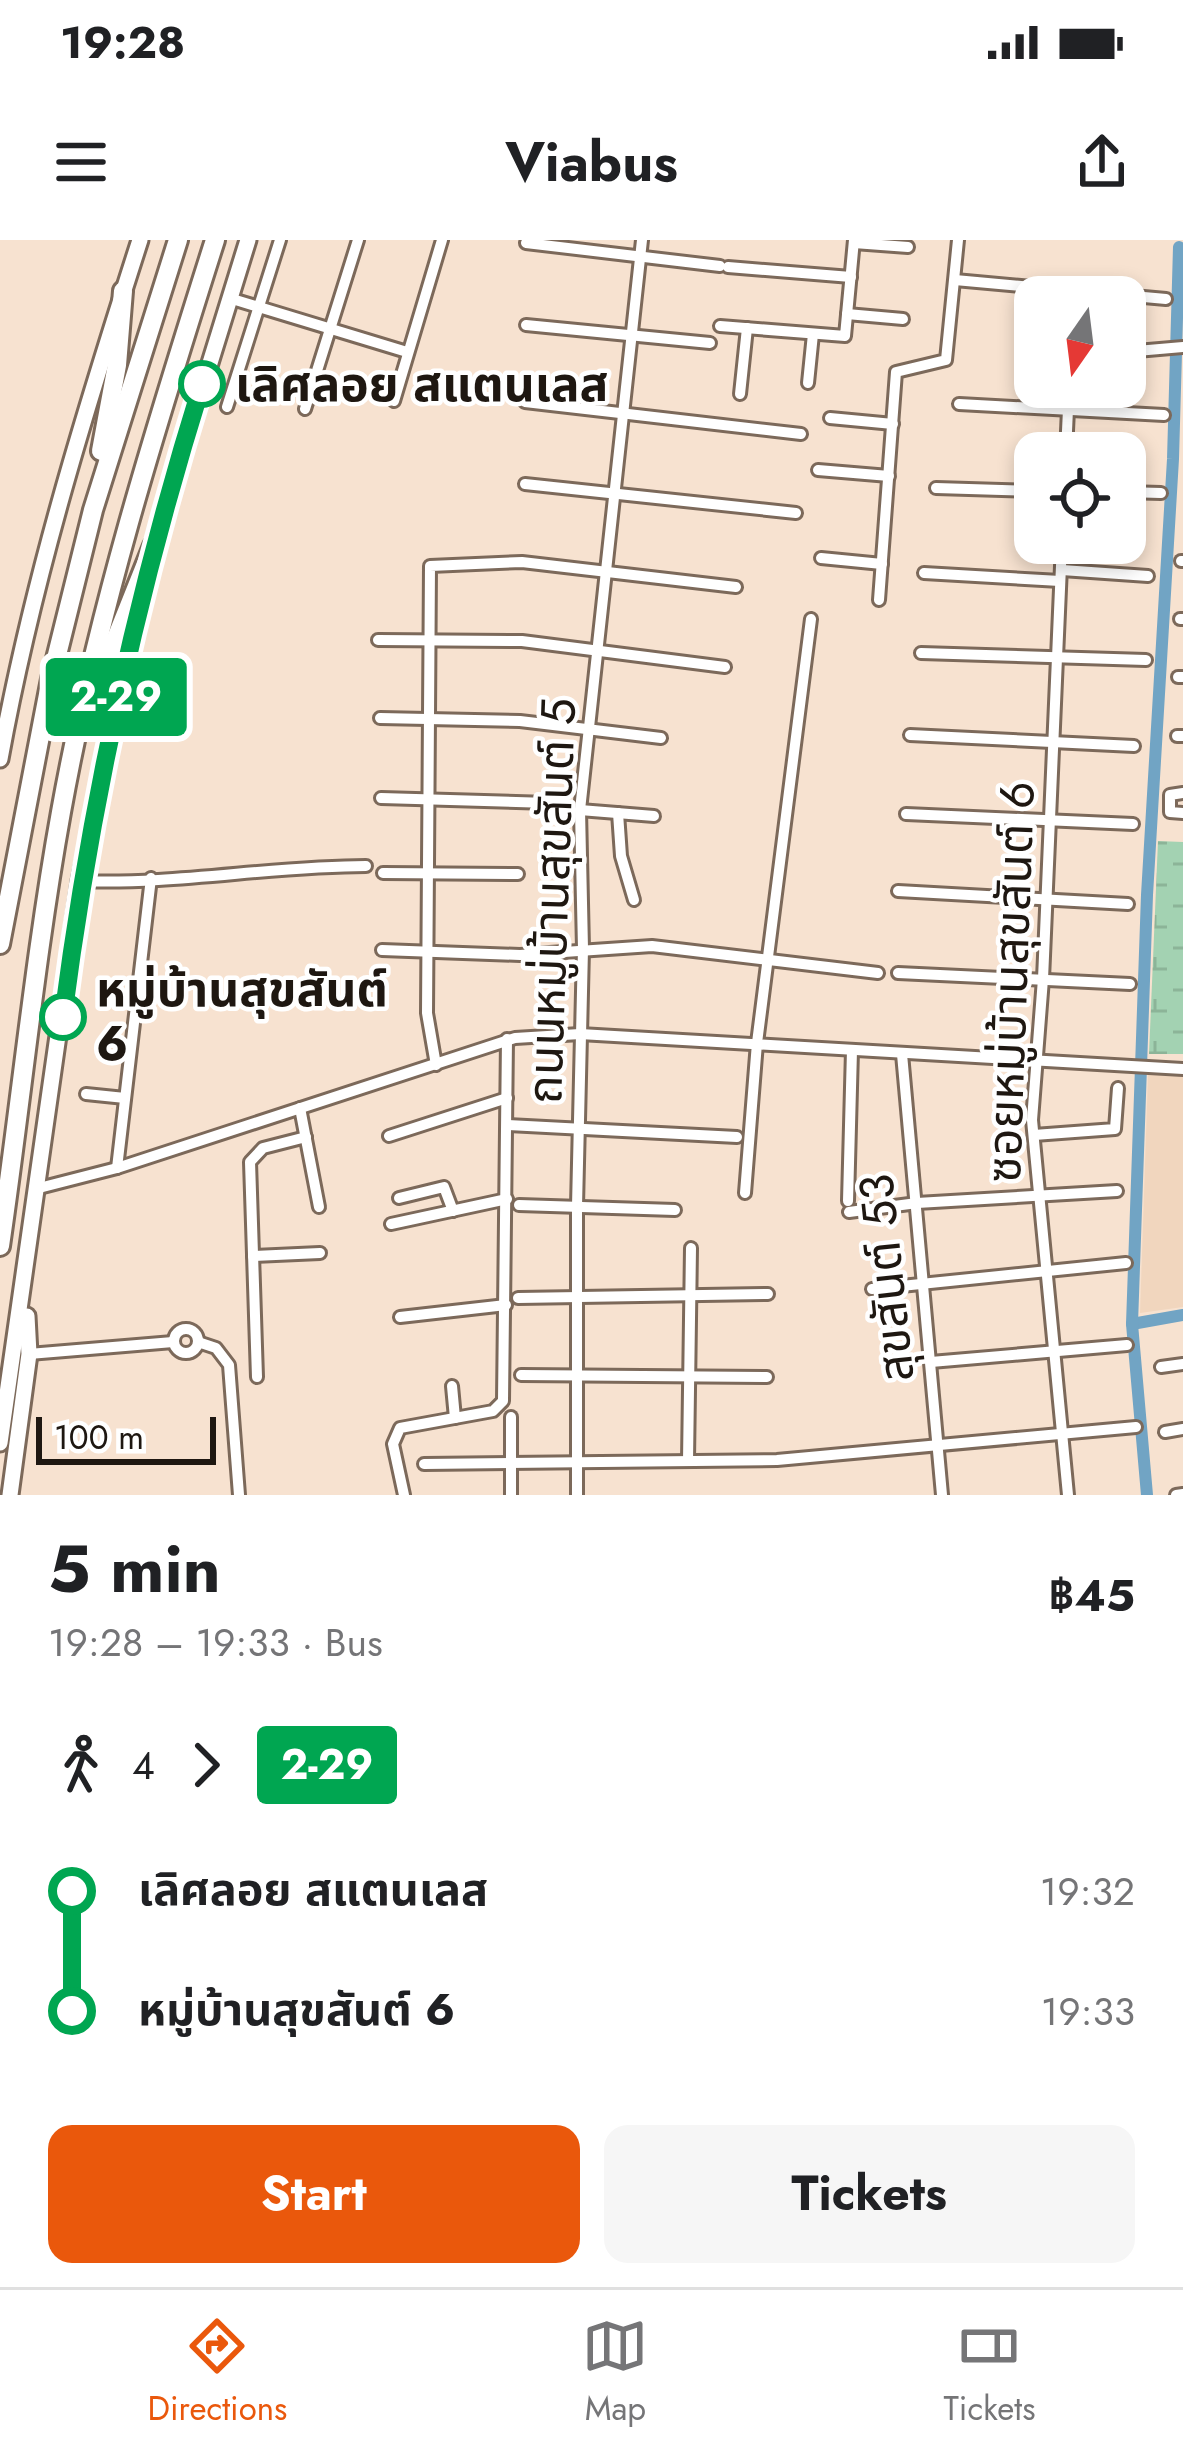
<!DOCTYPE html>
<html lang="en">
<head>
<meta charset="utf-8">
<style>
	:root { --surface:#fff; --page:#f6f6f6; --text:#202124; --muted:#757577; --line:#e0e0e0; --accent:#ea580c }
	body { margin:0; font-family:Jost,"Noto Sans Thai",sans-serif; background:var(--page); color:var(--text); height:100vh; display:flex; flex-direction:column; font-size:45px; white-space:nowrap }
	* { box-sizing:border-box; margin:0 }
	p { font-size:39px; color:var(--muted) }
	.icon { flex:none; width:66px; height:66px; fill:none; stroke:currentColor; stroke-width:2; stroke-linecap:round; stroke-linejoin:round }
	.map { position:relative; height:1255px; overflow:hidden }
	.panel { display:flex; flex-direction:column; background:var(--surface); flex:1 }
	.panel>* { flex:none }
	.badge { padding:0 24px; border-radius:9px; font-size:42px; line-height:78px }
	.needle { width:78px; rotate:194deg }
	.buttons { position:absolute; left:1014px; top:36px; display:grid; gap:24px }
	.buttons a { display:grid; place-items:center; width:132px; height:132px; border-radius:24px; background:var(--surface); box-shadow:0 6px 18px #0003; font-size:60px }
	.scale { position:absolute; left:36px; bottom:30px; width:180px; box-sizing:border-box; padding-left:12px; border:6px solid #1e1711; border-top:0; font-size:33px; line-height:42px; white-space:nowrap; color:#1e1711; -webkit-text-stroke:9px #fff; paint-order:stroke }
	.map>.badge { position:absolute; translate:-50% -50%; box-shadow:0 0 0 6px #fff }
	.legs { display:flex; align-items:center; gap:18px; height:132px; padding:0 48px; font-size:39px }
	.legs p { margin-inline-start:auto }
	.headline { display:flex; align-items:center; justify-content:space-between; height:204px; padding:0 48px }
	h1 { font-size:66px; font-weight:700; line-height:90px }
	.primary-button { display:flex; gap:24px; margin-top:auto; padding:24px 48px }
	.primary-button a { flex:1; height:138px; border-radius:24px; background:var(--accent); color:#fff; font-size:48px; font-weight:700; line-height:138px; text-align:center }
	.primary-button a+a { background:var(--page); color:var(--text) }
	ul { padding:0 48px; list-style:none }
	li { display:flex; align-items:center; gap:42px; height:120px; font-size:45px }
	li i { display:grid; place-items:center; width:18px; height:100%; margin:0 15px; background:currentColor }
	li i::after { content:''; width:30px; height:30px; margin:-15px; border:9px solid; border-radius:50%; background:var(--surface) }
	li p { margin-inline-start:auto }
	li:first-child i { background:linear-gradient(#0000 50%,currentColor 0) }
	li:last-child i { background:linear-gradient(currentColor 50%,#0000 0) }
	.status { display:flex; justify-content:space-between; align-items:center; height:84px; padding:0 60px; background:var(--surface); direction:ltr }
	.status svg { height:33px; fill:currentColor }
	header { display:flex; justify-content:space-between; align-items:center; height:156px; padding:0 48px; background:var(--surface); font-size:54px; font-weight:700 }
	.dock { display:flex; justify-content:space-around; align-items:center; height:168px; border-top:3px solid var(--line); background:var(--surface); font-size:33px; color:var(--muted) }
	.dock a { display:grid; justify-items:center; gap:6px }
	.dock .on { color:var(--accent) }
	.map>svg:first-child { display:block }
</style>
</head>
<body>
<div class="status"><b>19:28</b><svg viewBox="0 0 49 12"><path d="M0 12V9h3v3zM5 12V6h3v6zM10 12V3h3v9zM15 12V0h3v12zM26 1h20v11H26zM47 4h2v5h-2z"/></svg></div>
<header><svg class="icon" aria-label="menu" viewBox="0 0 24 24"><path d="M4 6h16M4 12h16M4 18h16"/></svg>Viabus<svg class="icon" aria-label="share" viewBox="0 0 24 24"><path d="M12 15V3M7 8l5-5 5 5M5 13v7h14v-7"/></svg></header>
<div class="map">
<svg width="1183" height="1255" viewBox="0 0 1183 1255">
	<defs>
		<pattern id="wetland-marsh" width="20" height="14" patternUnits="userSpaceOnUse" patternTransform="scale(3)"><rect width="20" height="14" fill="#a3d2b2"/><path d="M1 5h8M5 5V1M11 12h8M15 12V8" fill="none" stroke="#8cb498"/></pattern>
	</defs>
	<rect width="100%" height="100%" fill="#f7e2d0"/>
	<path fill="#f1d6be" d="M1148,834L1183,836V1067L1140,1073Z"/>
	<path fill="url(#wetland-marsh)" d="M1158,601L1183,602V814H1149Z"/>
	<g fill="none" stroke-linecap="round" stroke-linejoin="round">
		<g stroke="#71a4c4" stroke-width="12">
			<path d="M1132,1084L1183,1075"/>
			<path d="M1147,1255L1132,1084L1147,655L1173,219L1179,7"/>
		</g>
		<defs>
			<g id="minor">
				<path d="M526,3L720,26"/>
				<path d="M854,3L908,7"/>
				<path d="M728,27L851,37"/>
				<path d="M955,40L1166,59"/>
				<path d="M229,58L407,112"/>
				<path d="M847,74L903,79"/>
				<path d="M526,85L710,103"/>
				<path d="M720,86L845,96L854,0"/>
				<path d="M1125,112L1183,107"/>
				<path d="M808,143L813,94"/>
				<path d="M740,154L747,88"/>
				<path d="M394,161L442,0"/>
				<path d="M525,162L801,194"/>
				<path d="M959,164L1164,175"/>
				<path d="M227,167L280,0"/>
				<path d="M305,169L358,0"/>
				<path d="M830,178L893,184"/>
				<path d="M1066,213L1069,147"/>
				<path d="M818,230L889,236"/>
				<path d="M525,244L796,273"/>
				<path d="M936,248L1035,251"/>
				<path d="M1125,252L1161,253"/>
				<path d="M1062,303L1043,739L1032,880L1068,1255"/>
				<path d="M821,318L882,324"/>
				<path d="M1181,321H1183"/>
				<path d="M1062,330L1148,336"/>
				<path d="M924,333L1060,341"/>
				<path d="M879,360L896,132L946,120L958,0"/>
				<path d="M1180,379H1183"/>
				<path d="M378,400L522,401L725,427"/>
				<path d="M921,413L1146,420"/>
				<path d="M1178,437H1183"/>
				<path d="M380,478L520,481L661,498"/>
				<path d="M910,495L1134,506"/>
				<path d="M1177,496H1183"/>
				<path d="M1183,553L1170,555V572L1183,573"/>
				<path d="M381,558L549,563"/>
				<path d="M580,570L654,576"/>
				<path d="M618,573L621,616L634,660"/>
				<path d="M906,574L1133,584"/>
				<path d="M383,633L518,634"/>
				<path d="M80,641C175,645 271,626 366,626"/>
				<path d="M898,651L1128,664"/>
				<path d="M382,710L520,715L652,706L878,733"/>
				<path d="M898,733L1130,744"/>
				<path d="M902,814L942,1255"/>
				<path d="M436,825L427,773L430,326L522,322L736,347"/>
				<path d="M86,854L125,858"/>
				<path d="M300,868L319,967"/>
				<path d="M507,885L737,897"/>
				<path d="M1034,895L1115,889L1118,848"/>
				<path d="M389,896L507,858"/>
				<path d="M117,928L151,638"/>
				<path d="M39,948L117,928L515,798L580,794L1183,829"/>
				<path d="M745,953L757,803L811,379"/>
				<path d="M399,958L444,947L453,971"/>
				<path d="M848,961L852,810"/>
				<path d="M519,965L675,970"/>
				<path d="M849,972L917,963L1117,951"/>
				<path d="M391,984L507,959"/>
				<path d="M253,1016L320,1013"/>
				<path d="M872,1049L1126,1023"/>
				<path d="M518,1058L768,1054"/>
				<path d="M400,1077L506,1065"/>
				<circle cx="186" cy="1101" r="12"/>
				<path d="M198,1102L216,1108L229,1125L239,1255"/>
				<path d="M29,1114L173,1102"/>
				<path d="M931,1122L1127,1105"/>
				<path d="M1161,1127L1183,1124"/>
				<path d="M521,1135L767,1137"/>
				<path d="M257,1137L250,922L263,908L306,897"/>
				<path d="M452,1146L455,1178"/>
				<path d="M511,1177V1255"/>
				<path d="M1165,1192L1183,1189"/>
				<path d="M688,1221L691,1008"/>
				<path d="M424,1224L777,1220L1136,1187"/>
				<path d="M404,1255L393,1204L400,1188L493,1171L503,1161L507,799"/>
				<path d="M577,1255V966L583,709L580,570L642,0"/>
				<path d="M1176,1255L1183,1254"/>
			</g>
			<g id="secondary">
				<path d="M151,314L248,0"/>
				<path d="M0,519C32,342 85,171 140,0"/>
				<path d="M0,1203L80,641L141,354"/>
				<path d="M10,1255L29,1114L27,1076"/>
			</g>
			<g id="trunk">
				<path d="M101,211L117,125L123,51"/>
				<path d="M99,441L153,306"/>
				<path d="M0,704L51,439L93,270L178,0"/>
				<path d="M0,1006C21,862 35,716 61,572C96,377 155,189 215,0"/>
			</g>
		</defs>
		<use href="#minor" stroke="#7c695a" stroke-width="16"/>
		<use href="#secondary" stroke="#7c695a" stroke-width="21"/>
		<use href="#trunk" stroke="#7c695a" stroke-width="24"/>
		<use href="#minor" stroke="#fff" stroke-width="10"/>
		<use href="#secondary" stroke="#fff" stroke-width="15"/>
		<use href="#trunk" stroke="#fff" stroke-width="18"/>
	</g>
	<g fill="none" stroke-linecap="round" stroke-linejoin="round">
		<defs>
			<path id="line-1" d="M63,777C91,560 137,352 202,144"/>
		</defs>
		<use href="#line-1" stroke="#fff" stroke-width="27"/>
		<use href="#line-1" stroke="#00a651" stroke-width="18"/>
	</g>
	<g fill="#fff" stroke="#00a651" stroke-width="6">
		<circle cx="202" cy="144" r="21"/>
		<circle cx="63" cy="777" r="21"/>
	</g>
	<g text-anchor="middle" stroke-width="9" stroke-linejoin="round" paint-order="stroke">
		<g font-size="48" font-weight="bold" fill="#1e1711" stroke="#fff" text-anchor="start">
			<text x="235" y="161">เลิศลอย สแตนเลส</text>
			<text x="96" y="766">หมู่บ้านสุขสันต์<tspan x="96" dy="55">6</tspan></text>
		</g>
		<g font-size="48" fill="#1e1711" stroke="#fff">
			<text transform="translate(551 661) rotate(-88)" y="17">ถนนหมู่บ้านสุขสันต์ 5</text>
			<text transform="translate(1010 742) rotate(-88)" y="17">ซอยหมู่บ้านสุขสันต์ 6</text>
			<text transform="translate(886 1038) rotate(-96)" y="17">สุขสันต์ 53</text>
		</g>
	</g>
</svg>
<div class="buttons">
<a><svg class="needle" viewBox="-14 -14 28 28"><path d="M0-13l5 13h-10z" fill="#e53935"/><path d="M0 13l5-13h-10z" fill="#757577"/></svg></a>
<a><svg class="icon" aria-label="locate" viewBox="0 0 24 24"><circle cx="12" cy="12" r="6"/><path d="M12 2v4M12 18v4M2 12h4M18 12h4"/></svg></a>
</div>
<div class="scale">100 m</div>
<b class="badge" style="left:116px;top:457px;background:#00a651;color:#fff">2-29</b>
</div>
<section class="panel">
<div class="headline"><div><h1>5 min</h1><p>19:28 – 19:33 · Bus</p></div><b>฿45</b></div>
<div class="legs"><svg class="icon" aria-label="walk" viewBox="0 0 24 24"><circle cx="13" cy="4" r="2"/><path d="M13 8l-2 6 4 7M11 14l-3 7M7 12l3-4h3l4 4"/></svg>4<svg class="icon" aria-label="forward" viewBox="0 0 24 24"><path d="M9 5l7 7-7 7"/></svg><b class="badge" style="background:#00a651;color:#fff">2-29</b></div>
<ul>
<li><i style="color:#00a651"></i><b>เลิศลอย สแตนเลส</b><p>19:32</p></li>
<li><i style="color:#00a651"></i><b>หมู่บ้านสุขสันต์ 6</b><p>19:33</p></li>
</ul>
<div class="primary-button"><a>Start</a><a>Tickets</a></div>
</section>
<nav class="dock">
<a class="on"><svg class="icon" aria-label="directions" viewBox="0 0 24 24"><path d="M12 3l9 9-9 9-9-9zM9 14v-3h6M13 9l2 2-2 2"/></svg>Directions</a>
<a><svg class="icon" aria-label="map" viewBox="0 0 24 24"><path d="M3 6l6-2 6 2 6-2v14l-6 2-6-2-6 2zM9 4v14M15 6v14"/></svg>Map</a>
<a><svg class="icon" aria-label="tickets" viewBox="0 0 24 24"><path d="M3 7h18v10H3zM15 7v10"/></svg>Tickets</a>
</nav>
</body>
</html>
